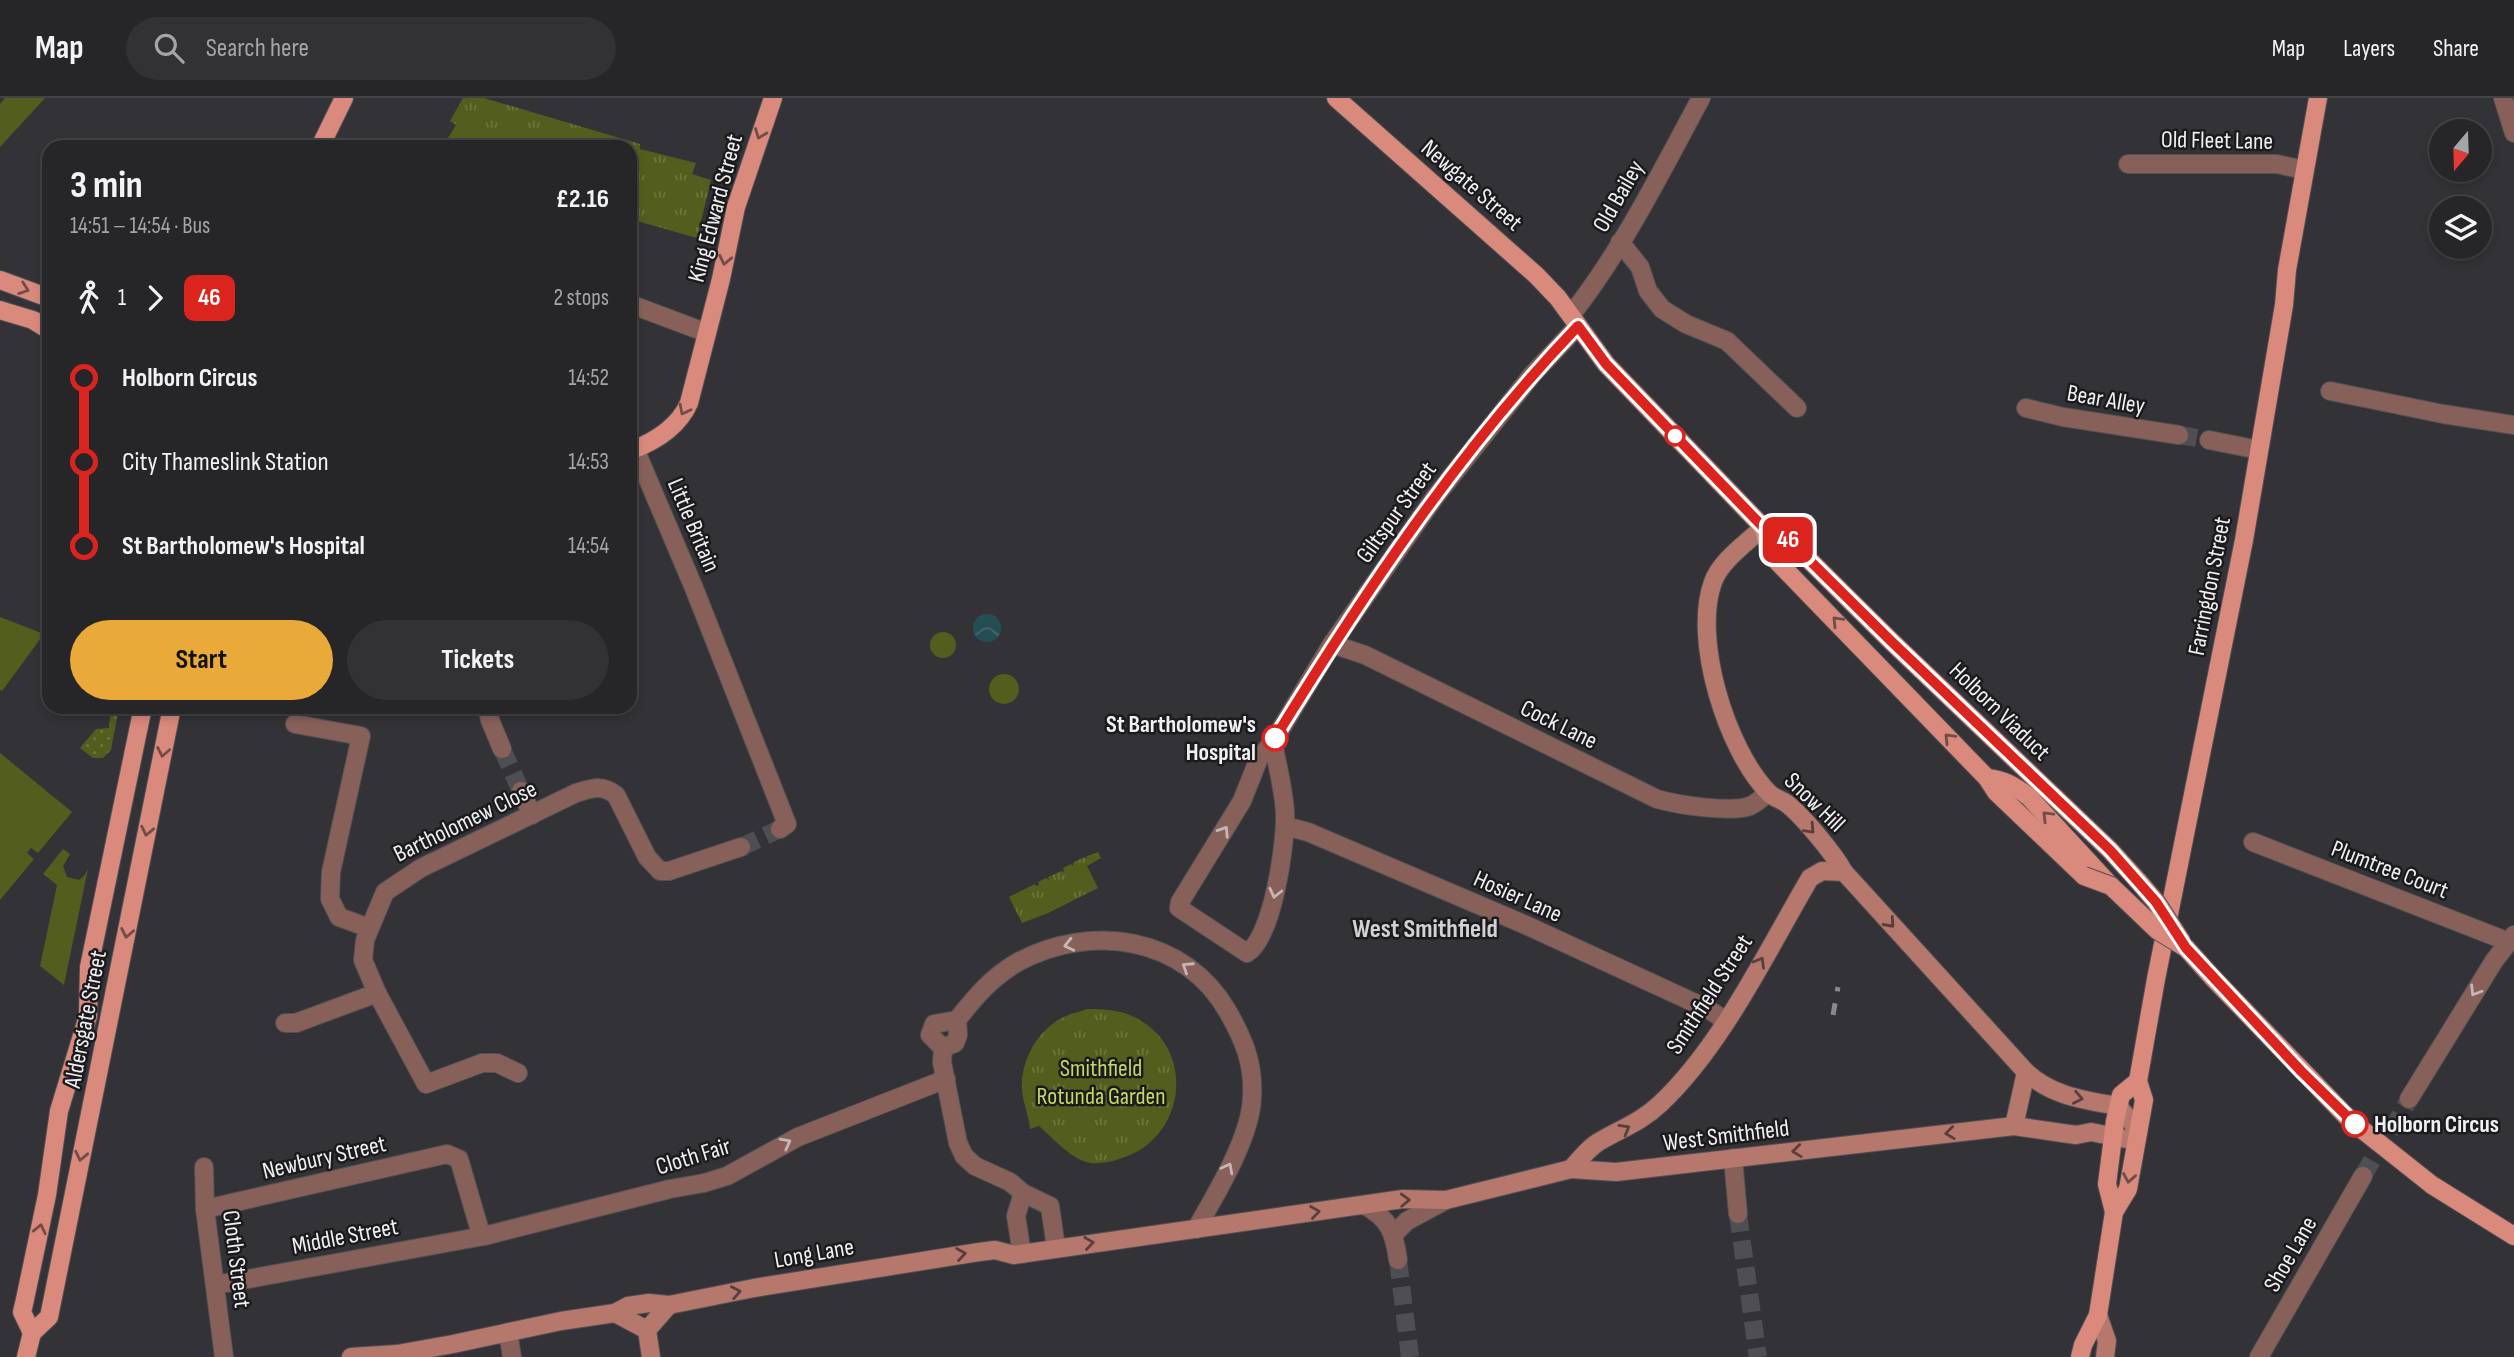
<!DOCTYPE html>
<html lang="en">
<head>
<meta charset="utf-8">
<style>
	:root { --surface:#262628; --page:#323234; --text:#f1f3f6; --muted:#a4a5a8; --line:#424345; --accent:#eaaa39 }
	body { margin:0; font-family:"Sofia Sans Condensed",sans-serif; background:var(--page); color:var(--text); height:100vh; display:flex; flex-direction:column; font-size:26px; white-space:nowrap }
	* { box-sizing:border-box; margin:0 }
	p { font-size:23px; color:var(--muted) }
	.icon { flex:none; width:38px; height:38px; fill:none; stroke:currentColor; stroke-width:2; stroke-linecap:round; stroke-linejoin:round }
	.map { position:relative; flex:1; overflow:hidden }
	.panel { position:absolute; left:42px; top:42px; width:595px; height:574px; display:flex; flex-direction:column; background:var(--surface); border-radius:21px; box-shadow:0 4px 10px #0003,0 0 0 2px var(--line) }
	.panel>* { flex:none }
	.badge { padding:0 14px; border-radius:10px; font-size:24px; line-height:46px }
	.needle { width:46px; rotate:199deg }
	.tools { position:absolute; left:2429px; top:21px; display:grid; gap:14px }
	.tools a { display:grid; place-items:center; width:63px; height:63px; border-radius:50%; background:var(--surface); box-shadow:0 4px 10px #0003,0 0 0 2px var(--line); font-size:35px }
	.map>.badge { position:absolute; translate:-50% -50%; box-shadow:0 0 0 4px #fff }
	.legs { display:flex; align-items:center; gap:10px; height:77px; padding:0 28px; font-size:23px }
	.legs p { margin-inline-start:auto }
	.overview { display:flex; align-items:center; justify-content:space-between; height:119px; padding:0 28px }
	h1 { font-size:38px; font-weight:700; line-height:52px }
	.cta { display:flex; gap:14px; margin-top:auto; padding:14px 28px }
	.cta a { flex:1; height:80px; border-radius:42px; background:var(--accent); color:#111; font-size:28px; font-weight:700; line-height:80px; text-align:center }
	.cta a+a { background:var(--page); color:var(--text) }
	ul { padding:0 28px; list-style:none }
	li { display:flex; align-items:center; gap:24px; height:84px; font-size:26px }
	li i { display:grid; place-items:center; width:10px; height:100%; margin:0 9px; background:currentColor }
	li i::after { content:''; width:18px; height:18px; margin:-9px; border:5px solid; border-radius:50%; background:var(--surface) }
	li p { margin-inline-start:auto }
	li:first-child i { background:linear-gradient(#0000 50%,currentColor 0) }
	li:last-child i { background:linear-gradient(currentColor 50%,#0000 0) }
	header { display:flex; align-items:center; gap:42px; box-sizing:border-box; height:98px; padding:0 35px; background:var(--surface); border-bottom:2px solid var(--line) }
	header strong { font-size:33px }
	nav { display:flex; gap:38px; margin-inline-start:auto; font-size:24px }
	.search { width:490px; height:63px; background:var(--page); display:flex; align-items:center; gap:18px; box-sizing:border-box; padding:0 24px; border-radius:38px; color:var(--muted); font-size:26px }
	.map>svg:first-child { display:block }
</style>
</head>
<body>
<header>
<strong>Map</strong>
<div class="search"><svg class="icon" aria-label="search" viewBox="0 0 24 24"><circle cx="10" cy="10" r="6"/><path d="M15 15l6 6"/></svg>Search here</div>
<nav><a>Map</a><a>Layers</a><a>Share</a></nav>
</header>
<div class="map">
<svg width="2514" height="1259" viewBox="0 0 2514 1259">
	<defs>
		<pattern id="grass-dots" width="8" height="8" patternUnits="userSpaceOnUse" patternTransform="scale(1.75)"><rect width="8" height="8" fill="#535d1d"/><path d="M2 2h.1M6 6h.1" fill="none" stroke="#6c753e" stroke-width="1.8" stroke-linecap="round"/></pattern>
		<pattern id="park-tufts" width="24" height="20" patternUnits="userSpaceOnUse" patternTransform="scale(1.75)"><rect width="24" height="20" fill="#535d1d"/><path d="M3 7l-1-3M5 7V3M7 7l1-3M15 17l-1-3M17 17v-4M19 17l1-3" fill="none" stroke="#6c753e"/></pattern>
		<pattern id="water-waves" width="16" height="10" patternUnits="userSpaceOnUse" patternTransform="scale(1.75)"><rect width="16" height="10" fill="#244e53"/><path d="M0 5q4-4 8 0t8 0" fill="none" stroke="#44686c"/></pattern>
	</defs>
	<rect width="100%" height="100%" fill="#333236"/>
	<path fill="url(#grass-dots)" d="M111,609H119L111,652L103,660H93L80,650L96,631L109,630Z"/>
	<g fill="url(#park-tufts)">
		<path d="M463,0H484L640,46V51L696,65L692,76L711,82L697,140L630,121V49H442L456,27L450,23Z"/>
		<path d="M1098,754L1101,760L1087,768L1098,790L1046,816L1022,825L1009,799L1035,786L1036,788L1039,787L1038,784L1046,780L1049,782L1048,779L1061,773L1064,774L1063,770L1071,766L1073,768V765L1084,759L1086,761L1087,758Z"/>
		<path d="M1087,911C1107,911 1125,912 1143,924C1197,959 1182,1042 1122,1060C1112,1064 1096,1067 1086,1064C1068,1058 1052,1039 1039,1028L1030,1031C1029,1020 1025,1010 1023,999C1017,968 1036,931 1066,918C1072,915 1080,914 1087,911Z"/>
	</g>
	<g fill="#535d1d">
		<path d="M5,0H45L0,49V6Z"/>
		<path d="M0,519L44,536L2,593L0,592Z"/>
		<circle cx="943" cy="547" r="13"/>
		<circle cx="1004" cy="591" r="15"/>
		<path d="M0,655L72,714L38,755L31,750L27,755L34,761L0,802Z"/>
		<path d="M63,751L70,756L63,768L67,779L79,782L84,778L88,771L64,887L40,868L57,787L43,776Z"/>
	</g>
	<circle fill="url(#water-waves)" cx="987" cy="530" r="14"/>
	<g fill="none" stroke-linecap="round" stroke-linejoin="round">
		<g stroke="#4f4e52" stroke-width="18" stroke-dasharray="18 9" stroke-linecap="butt">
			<path d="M2179,337L2209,342"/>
			<path d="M502,651L521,693"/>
			<path d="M741,749L780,731"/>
			<path d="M2363,1078L2388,1034L2395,1027L2409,1001"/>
			<path d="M1738,1116L1758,1259"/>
			<path d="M1398,1162L1410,1259"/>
		</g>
		<defs>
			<g id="street">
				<path d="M2503,0L2514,35"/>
				<path d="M2128,66H2277L2304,72"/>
				<path d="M1620,144L1640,169L1648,193L1662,211L1686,226L1727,243L1797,310"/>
				<path d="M630,206L707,235"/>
				<path d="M1571,217C1623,151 1661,74 1701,0"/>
				<path d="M2330,293L2443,316L2514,327"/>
				<path d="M2026,310L2063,319L2179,337"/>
				<path d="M2209,342L2259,352"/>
				<path d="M635,351L694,490L785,721L787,726L780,731"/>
				<path d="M1332,546L1365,557L1657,701C1678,707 1731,715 1750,708C1757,705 1763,699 1768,695"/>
				<path d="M487,609L490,622L502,651"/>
				<path d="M295,626L361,638L331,774L330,801L339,819L369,830"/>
				<path d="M1273,644C1277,667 1284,692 1285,715C1286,745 1273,839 1247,855L1179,810L1180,804L1242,703L1259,660L1273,644L1332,546L1435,399L1532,277L1578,228"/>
				<path d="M521,693L532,717"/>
				<path d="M1285,728L1308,734L1528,828L1708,911L1726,923"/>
				<path d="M2253,744L2509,844"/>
				<path d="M285,925H296L377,895"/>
				<path d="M943,950L955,945L958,937L957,922"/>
				<path d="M518,975L497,965H482L426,986L377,895L363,862L365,842L385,794L421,770L576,695C593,690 601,686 616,697L647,759L660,773H669L741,749"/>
				<path d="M2409,1001L2494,863L2514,837"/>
				<path d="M1733,1060L1738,1116"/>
				<path d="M204,1069L205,1111L224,1259"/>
				<path d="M1364,1107C1390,1121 1394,1134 1398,1162"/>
				<path d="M205,1111L447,1056L459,1061L480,1133L484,1138"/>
				<path d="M1394,1136L1407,1123L1446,1102"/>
				<path d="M1056,1150L1050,1108L1023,1095L1010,1084L975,1068L964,1058L958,1045L951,1010L942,964L943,950L930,937L934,926L957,922C975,899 992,879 1018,864C1091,825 1185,838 1228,914C1244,942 1254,966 1252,999C1251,1039 1216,1096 1196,1131"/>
				<path d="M1022,1156L1016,1118L1023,1095"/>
				<path d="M215,1187L484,1138L670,1091L704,1085L727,1078L798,1039L946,981"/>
				<path d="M508,1234L512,1259"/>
				<path d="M2259,1259L2363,1078"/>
			</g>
			<g id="secondary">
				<path d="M1763,429C1746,446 1721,462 1713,484C1692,541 1727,652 1768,694C1773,700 1780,701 1786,705C1803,718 1834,756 1844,774L2026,974C2052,998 2084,1002 2118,1008L2138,1032"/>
				<path d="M2014,1028L2026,974"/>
				<path d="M1571,1071C1580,1061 1590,1048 1602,1042C1623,1030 1642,1023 1660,1006C1722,948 1767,853 1810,780L1822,773L1844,774"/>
				<path d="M615,1215L647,1232"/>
				<path d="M2098,1217L2107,1243L2105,1259"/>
				<path d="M351,1259L397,1256L453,1246L561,1223L615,1215L628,1208L649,1205L669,1207L754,1190L979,1154L995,1152L1014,1157L1403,1101L1446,1102L1571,1071L1616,1074L2014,1028L2076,1037L2091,1034L2136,1043"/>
				<path d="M651,1259L647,1232L669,1207"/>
			</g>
			<g id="primary">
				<path d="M1336,0L1536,177L1558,200L1606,266L1763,429L1790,443L1892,544L2110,752L2139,784"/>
				<path d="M320,49L344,0"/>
				<path d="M0,182L49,200"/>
				<path d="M0,212L33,222L49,232"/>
				<path d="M630,353C654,344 678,330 689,305L721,181L736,109L773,0"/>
				<path d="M1763,429L1771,457L1987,680L1996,694L2084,778"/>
				<path d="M1987,680C2005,682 2015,688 2029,699L2111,788"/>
				<path d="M2186,850L2213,880"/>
				<path d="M2432,1087L2514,1138"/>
				<path d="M2114,1114L2107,1086L2115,1023L2121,997L2138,983"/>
				<path d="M32,1235L22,1214L24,1206L47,1097L59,1013L88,918L89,869L143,609"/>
				<path d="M26,1259L32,1235L49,1219L172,609"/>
				<path d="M2080,1259L2083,1247L2098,1217L2114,1114L2128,1091L2144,1002L2138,983L2156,881L2244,442L2284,207L2287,172L2318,0"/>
			</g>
		</defs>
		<use href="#street" stroke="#515054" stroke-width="20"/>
		<use href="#secondary" stroke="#515054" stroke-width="20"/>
		<use href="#primary" stroke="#515054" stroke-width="20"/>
		<use href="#street" stroke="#876059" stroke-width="18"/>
		<use href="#secondary" stroke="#b6776d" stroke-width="18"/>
		<use href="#primary" stroke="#da897d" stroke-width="18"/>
		<path stroke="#89888c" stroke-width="5" stroke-dasharray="12 12" stroke-linecap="butt" d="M1833,917L1838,889"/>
		<defs>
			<g id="primary-bridge">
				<path d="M2084,778L2111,788L2157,832L2186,850"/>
				<path d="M2139,784L2156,804L2182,844"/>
				<path d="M2213,880L2350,1022L2432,1087"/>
			</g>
		</defs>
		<use href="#primary-bridge" stroke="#515054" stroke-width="20" stroke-linecap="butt"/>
		<use href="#primary-bridge" stroke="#da897d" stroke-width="18"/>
	</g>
	<defs><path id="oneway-chevron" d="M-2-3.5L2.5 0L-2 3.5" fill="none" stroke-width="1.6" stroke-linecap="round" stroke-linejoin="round" transform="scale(1.75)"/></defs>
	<g stroke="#714c48">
		<use href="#oneway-chevron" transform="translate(760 36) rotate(111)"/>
		<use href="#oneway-chevron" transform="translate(725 162) rotate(102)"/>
		<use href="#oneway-chevron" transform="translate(24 191) rotate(20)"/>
		<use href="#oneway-chevron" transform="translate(684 312) rotate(117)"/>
		<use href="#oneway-chevron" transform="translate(1837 523) rotate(-134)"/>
		<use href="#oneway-chevron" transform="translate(1949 640) rotate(-134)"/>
		<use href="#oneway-chevron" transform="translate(163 654) rotate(101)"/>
		<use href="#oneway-chevron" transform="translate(2047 718) rotate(-135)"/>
		<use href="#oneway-chevron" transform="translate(147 733) rotate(102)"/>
		<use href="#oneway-chevron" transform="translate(127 835) rotate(101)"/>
		<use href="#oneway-chevron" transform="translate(81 1058) rotate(102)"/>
		<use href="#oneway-chevron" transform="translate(2129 1080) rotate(100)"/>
		<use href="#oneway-chevron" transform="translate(40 1131) rotate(-78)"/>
	</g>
	<g stroke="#593f3c">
		<use href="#oneway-chevron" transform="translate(1810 731) rotate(47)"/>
		<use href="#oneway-chevron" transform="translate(1890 825) rotate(48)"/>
		<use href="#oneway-chevron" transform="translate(1760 864) rotate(-60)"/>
		<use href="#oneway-chevron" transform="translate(2078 1000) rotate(11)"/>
		<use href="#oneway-chevron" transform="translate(1625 1031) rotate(-30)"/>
		<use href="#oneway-chevron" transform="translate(1950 1035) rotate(173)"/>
		<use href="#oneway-chevron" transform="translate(1797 1053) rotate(173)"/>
		<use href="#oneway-chevron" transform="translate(1405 1102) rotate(-2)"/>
		<use href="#oneway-chevron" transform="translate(1315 1114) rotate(-8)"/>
		<use href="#oneway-chevron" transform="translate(1089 1145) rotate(-8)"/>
		<use href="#oneway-chevron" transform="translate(961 1156) rotate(-9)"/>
		<use href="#oneway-chevron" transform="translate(736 1194) rotate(-11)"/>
	</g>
	<g stroke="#c6b6b5">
		<use href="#oneway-chevron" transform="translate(1224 733) rotate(-57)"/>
		<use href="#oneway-chevron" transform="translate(1275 795) rotate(103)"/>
		<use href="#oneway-chevron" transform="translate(1069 847) rotate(167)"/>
		<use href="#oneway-chevron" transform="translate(1187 869) rotate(-147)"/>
		<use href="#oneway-chevron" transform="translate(2475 893) rotate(122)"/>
		<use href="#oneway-chevron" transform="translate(786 1045) rotate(-28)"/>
		<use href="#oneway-chevron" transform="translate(1228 1070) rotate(-63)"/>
	</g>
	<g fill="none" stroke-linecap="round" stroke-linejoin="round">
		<defs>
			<path id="line-1" d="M1275,640C1364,495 1460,351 1578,228L1606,266L1763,429L1790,443L1892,544L2110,752L2156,804L2186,850L2301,973L2355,1026"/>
		</defs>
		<use href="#line-1" stroke="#fff" stroke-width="16"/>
		<use href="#line-1" stroke="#dc241f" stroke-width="10"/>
	</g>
	<g fill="#fff" stroke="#dc241f" stroke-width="3.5">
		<circle cx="1675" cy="338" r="9"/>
		<circle cx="1275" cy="640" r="12"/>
		<circle cx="2355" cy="1026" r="12"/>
	</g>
	<g text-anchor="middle" stroke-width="5" stroke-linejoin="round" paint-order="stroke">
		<g font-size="24" fill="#f0eff2" stroke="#1b1a1c">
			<text transform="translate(2217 42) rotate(1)" y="8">Old Fleet Lane</text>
			<text transform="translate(1472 87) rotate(41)" y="8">Newgate Street</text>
			<text transform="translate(1618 98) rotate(-60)" y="8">Old Bailey</text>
			<text transform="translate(715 110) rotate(-75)" y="8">King Edward Street</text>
			<text transform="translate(2106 301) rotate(10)" y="8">Bear Alley</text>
			<text transform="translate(1396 414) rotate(-54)" y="8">Giltspur Street</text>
			<text transform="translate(694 427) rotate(67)" y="8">Little Britain</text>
			<text transform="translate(2209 488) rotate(-79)" y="8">Farringdon Street</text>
			<text transform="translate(2000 613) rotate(44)" y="8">Holborn Viaduct</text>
			<text transform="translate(1559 626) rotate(26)" y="8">Cock Lane</text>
			<text transform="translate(1815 704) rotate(44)" y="8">Snow Hill</text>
			<text transform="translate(465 723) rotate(-26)" y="8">Bartholomew Close</text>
			<text transform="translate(2390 771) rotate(21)" y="8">Plumtree Court</text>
			<text transform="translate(1518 798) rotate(24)" y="8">Hosier Lane</text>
			<text transform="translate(1709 896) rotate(-57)" y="8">Smithfield Street</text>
			<text transform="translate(85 921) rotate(-79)" y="8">Aldersgate Street</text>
			<text transform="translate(1726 1037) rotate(-7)" y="8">West Smithfield</text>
			<text transform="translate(693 1058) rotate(-17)" y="8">Cloth Fair</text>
			<text transform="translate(324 1059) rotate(-13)" y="8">Newbury Street</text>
			<text transform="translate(345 1138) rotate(-11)" y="8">Middle Street</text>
			<text transform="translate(814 1155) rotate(-10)" y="8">Long Lane</text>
			<text transform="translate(2290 1156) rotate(-60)" y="8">Shoe Lane</text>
			<text transform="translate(237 1161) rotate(83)" y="8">Cloth Street</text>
		</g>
		<g font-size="24" font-weight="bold" fill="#f0eff2" stroke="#1b1a1c" text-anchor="end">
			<text x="1256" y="634">St Bartholomew's<tspan x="1256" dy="28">Hospital</tspan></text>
			<text x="2374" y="1034" text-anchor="start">Holborn Circus</text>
		</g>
		<g font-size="24" fill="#c5d95f" stroke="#1b1a1c">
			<text x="1101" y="978">Smithfield<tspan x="1101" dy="28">Rotunda Garden</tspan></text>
		</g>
		<g font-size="26" font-weight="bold" fill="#d3d1d6" stroke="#1b1a1c">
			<text x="1425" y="839">West Smithfield</text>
		</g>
	</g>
</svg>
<div class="tools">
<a><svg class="needle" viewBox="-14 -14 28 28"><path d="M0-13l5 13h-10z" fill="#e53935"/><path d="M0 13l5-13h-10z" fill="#a4a5a8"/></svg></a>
<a><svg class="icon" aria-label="layers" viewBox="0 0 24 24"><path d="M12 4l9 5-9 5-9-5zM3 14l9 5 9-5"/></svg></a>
</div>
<b class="badge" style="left:1788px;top:442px;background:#dc241f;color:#fff">46</b>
<section class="panel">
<div class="overview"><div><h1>3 min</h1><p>14:51 – 14:54 · Bus</p></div><b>£2.16</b></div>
<div class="legs"><svg class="icon" aria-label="walk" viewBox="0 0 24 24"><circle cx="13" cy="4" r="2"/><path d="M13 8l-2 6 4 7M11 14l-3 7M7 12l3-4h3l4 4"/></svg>1<svg class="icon" aria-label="forward" viewBox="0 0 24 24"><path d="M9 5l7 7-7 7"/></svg><b class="badge" style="background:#dc241f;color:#fff">46</b><p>2 stops</p></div>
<ul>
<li><i style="color:#dc241f"></i><b>Holborn Circus</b><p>14:52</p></li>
<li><i style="color:#dc241f"></i><span>City Thameslink Station</span><p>14:53</p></li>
<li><i style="color:#dc241f"></i><b>St Bartholomew's Hospital</b><p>14:54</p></li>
</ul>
<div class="cta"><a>Start</a><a>Tickets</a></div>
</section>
</div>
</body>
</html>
